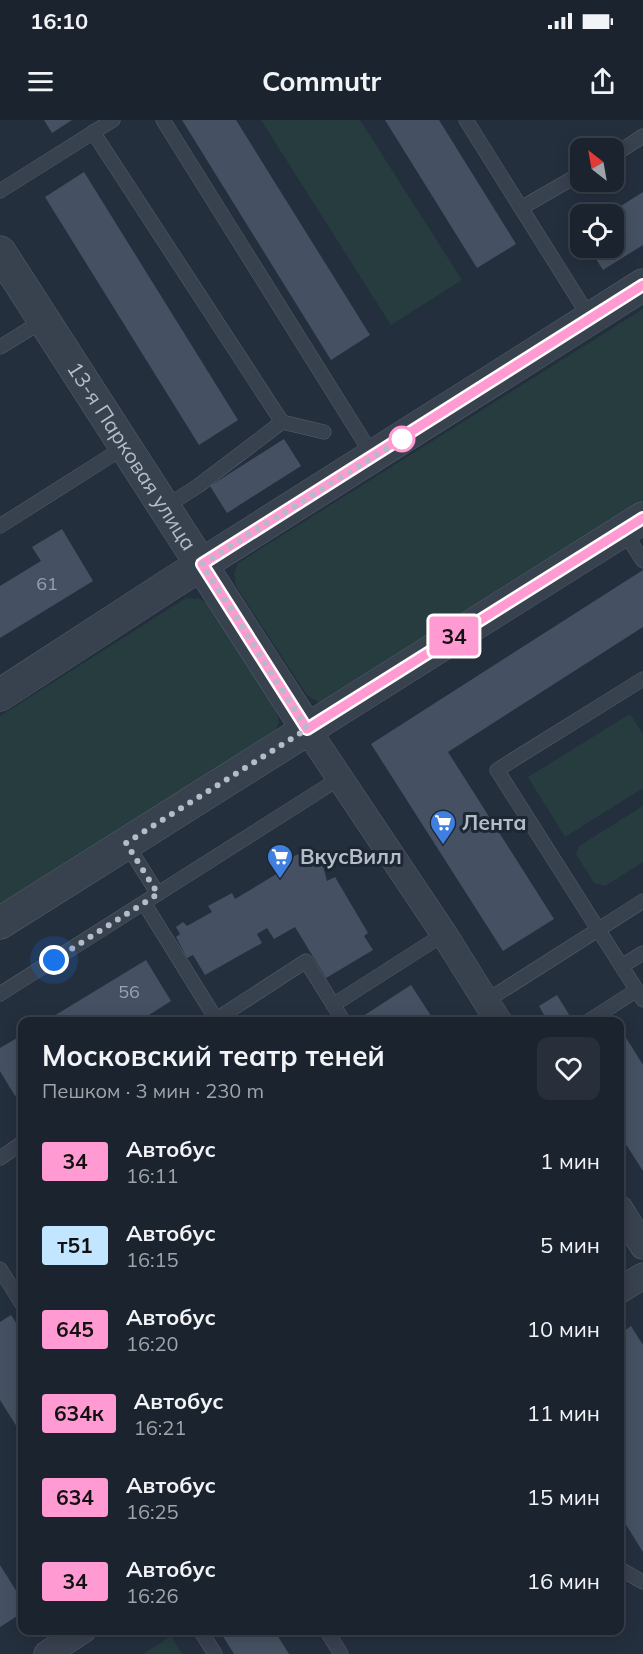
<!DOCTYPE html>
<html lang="ru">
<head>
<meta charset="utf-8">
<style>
	:root { --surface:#1b232e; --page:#282f3a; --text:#f1f3f6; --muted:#a0a4aa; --line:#39404a }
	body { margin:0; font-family:Mulish,sans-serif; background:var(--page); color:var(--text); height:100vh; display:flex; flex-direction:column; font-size:22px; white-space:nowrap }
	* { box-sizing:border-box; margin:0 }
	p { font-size:20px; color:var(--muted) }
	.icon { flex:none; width:33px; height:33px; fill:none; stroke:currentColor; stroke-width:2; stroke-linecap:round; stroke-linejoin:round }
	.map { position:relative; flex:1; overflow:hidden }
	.panel { position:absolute; left:18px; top:897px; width:606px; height:618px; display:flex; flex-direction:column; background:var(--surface); border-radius:12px; box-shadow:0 3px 15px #0003,0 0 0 2px var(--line) }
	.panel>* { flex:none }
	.badge { padding:0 12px; border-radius:4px; font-size:21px; line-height:39px }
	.needle { width:39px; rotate:329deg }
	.controls { position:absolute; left:570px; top:18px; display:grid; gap:12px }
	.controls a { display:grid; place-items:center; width:54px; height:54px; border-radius:12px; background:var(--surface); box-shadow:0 3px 15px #0003,0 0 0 2px var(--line); font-size:30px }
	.you { position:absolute; width:30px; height:30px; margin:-15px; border:4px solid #fff; border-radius:50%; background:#1a73e8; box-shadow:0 0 0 9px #1a73e833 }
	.map>.badge { position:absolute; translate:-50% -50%; box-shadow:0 0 0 3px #fff }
	.round { display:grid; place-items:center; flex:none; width:63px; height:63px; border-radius:12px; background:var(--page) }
	.head { display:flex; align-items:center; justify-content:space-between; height:102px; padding:0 24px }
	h1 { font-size:28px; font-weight:700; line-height:45px }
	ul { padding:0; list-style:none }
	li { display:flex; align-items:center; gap:18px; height:84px; padding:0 24px }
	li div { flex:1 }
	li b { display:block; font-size:22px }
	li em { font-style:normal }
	li .badge { min-width:66px; font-weight:700; text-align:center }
	.status { display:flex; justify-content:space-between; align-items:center; height:42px; padding:0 30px; background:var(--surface); direction:ltr }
	.status svg { height:16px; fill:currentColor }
	header { display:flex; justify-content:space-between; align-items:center; height:78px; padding:0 24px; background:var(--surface); font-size:27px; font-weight:700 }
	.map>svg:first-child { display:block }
</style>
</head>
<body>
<div class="status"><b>16:10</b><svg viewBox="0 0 49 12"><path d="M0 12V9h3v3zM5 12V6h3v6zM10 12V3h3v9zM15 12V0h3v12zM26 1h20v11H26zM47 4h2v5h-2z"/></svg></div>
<header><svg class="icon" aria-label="menu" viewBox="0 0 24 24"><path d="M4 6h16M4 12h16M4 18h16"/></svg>Commutr<svg class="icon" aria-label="share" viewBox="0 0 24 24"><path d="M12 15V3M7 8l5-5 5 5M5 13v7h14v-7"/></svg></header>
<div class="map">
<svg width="643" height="1534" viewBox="0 0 643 1534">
	<rect width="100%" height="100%" fill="#242f3e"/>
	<g fill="#263c3f">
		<path d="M261,0H360L462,160L391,205Z"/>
		<path d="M643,189V383L329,582H318L307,575L236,466L234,453L238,443Z"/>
		<path d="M186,478L200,479L211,485L276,590L279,602L274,614L0,787V596Z"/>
		<path d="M630,594L643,614V668L565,717L528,657Z"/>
		<path d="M643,686V742L605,766L594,763L576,734L579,726Z"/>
		<path d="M171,1516L182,1534H143Z"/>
	</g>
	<g fill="#455162">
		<path d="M44,0H72L52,13Z"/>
		<path d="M182,0H236L370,215L331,240Z"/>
		<path d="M385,0H439L516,124L477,148Z"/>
		<path d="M84,52L238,300L199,325L45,77Z"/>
		<path d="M643,72V125L603,150L589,128H614V94H608Z"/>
		<path d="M284,319L301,346L227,393L210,366Z"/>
		<path d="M62,409L93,461L0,518V466L41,441L32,427Z"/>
		<path d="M643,450V507L448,632L554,799L503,831L371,624Z"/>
		<path d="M308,730L314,732L322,742L327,761L335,757L368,813L364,816L373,830L326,858L295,807L274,819L267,808L257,814L262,823L205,855L193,835L187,838L176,817L180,814L176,807L183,802L187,806L212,792L208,786L232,773L235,779L290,746L294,736Z"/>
		<path d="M146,840L171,881L138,902H44Z"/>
		<path d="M411,865L435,902H358L357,900Z"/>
		<path d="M557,875L570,896L561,902H548L539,886Z"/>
		<path d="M620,908L643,945V1051L620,1015Z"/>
		<path d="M22,915V971L15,976L0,951V928Z"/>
		<path d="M11,1195L22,1212V1315L0,1280V1202Z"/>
		<path d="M631,1206L643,1225V1432L620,1395V1214Z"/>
		<path d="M0,1445L22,1480V1493L0,1507Z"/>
		<path d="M219,1510H274L289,1534H234Z"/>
	</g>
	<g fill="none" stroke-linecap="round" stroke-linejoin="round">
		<defs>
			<g id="service">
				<path d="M163,0L373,336"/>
				<path d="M466,0L590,198"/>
				<path d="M93,12L282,302L198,366L165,387"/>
				<path d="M614,35L643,16"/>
				<path d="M0,71L113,0"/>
				<path d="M521,88L580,54"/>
				<path d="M0,227L44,200"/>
				<path d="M282,302L324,312"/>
				<path d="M0,406L126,326"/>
				<path d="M623,410L643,441"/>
				<path d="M643,559L497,650L643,880"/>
				<path d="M126,723L158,774"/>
				<path d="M144,783L216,899"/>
				<path d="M622,846L643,833"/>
				<path d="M0,874L340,658"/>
				<path d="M486,881L643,781"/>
				<path d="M333,885L444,814"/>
				<path d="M212,902L306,841L344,902"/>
				<path d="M587,902L637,870"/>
				<path d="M0,1038L22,1023"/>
				<path d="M0,1149L22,1184"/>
				<path d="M620,1449L643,1462"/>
				<path d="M200,1510L215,1534"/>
				<path d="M326,1510L341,1534"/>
			</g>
			<g id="minor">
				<path d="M307,609L444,814L499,902"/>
				<path d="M620,1089L643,1126"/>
				<path d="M620,1170L643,1156"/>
				<path d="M47,1534L83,1510"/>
			</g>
			<g id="tertiary">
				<path id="s1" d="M0,132L307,609"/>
				<path d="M0,575L169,465L643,165"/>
				<path d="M0,803L643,398"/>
			</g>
		</defs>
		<use href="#service" stroke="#565f6c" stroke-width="15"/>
		<use href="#minor" stroke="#565f6c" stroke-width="27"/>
		<use href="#tertiary" stroke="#565f6c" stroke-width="33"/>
		<use href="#service" stroke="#38414e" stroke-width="14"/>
		<use href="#minor" stroke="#38414e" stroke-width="26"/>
		<use href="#tertiary" stroke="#38414e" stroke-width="32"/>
	</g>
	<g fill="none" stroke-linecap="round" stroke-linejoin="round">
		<defs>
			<path id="line" d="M643,165L202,444L307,609L643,398"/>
		</defs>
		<use href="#line" stroke="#fff" stroke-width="14"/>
		<use href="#line" stroke="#ff9ad2" stroke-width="9"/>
		<path stroke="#b4bcc9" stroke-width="6" stroke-dasharray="0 10.8" d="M54,840L158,774L126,723L307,609L202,444L402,319"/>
	</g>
	<defs>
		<symbol id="supermarket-pin" viewBox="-11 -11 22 30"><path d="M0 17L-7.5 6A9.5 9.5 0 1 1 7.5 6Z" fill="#3f7fe0" stroke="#1d2633"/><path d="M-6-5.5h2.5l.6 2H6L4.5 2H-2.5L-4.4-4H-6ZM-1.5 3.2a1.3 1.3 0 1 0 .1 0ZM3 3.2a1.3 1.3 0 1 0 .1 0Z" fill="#fff"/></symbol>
	</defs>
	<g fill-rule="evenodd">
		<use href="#supermarket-pin" x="428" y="688" width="30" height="40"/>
		<use href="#supermarket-pin" x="265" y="722" width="30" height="40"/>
	</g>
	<circle fill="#fff" stroke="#ff9ad2" stroke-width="3" cx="402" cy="319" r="12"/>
	<g text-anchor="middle" stroke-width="6" stroke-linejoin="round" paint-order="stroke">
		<g font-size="18" fill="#98a1af">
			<text x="47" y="470">61</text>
			<text x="129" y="878">56</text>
		</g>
		<g font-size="21" fill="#b4bcc9" stroke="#1d2633">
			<text dy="7" stroke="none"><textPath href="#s1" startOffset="243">13-я Парковая улица</textPath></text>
		</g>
		<g font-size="21" font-weight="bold" fill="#b4bcc9" stroke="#1d2633" text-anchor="start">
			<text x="462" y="710">Лента</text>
			<text x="300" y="744">ВкусВилл</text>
		</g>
	</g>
</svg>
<div class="controls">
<a><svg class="needle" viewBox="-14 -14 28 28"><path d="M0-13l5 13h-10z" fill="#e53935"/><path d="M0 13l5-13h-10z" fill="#a0a4aa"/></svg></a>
<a><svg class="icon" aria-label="locate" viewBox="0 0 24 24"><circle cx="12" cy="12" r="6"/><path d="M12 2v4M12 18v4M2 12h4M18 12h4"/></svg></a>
</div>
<div class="you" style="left:54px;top:840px"></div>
<b class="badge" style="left:454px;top:516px;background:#ff9ad2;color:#111">34</b>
<section class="panel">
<div class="head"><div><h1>Московский театр теней</h1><p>Пешком · 3 мин · 230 m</p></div><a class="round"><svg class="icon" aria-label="heart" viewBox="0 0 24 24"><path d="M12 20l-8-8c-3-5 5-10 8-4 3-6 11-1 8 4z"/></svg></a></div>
<ul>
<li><span class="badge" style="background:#ff9ad2;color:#111">34</span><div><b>Автобус</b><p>16:11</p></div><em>1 мин</em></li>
<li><span class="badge" style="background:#c2e6ff;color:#111">т51</span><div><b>Автобус</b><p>16:15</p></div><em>5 мин</em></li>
<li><span class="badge" style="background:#ff9ad2;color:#111">645</span><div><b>Автобус</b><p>16:20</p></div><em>10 мин</em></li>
<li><span class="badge" style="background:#ff9ad2;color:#111">634к</span><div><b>Автобус</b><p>16:21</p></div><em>11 мин</em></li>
<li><span class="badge" style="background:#ff9ad2;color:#111">634</span><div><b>Автобус</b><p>16:25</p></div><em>15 мин</em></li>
<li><span class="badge" style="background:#ff9ad2;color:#111">34</span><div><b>Автобус</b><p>16:26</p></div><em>16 мин</em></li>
</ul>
</section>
</div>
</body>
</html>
